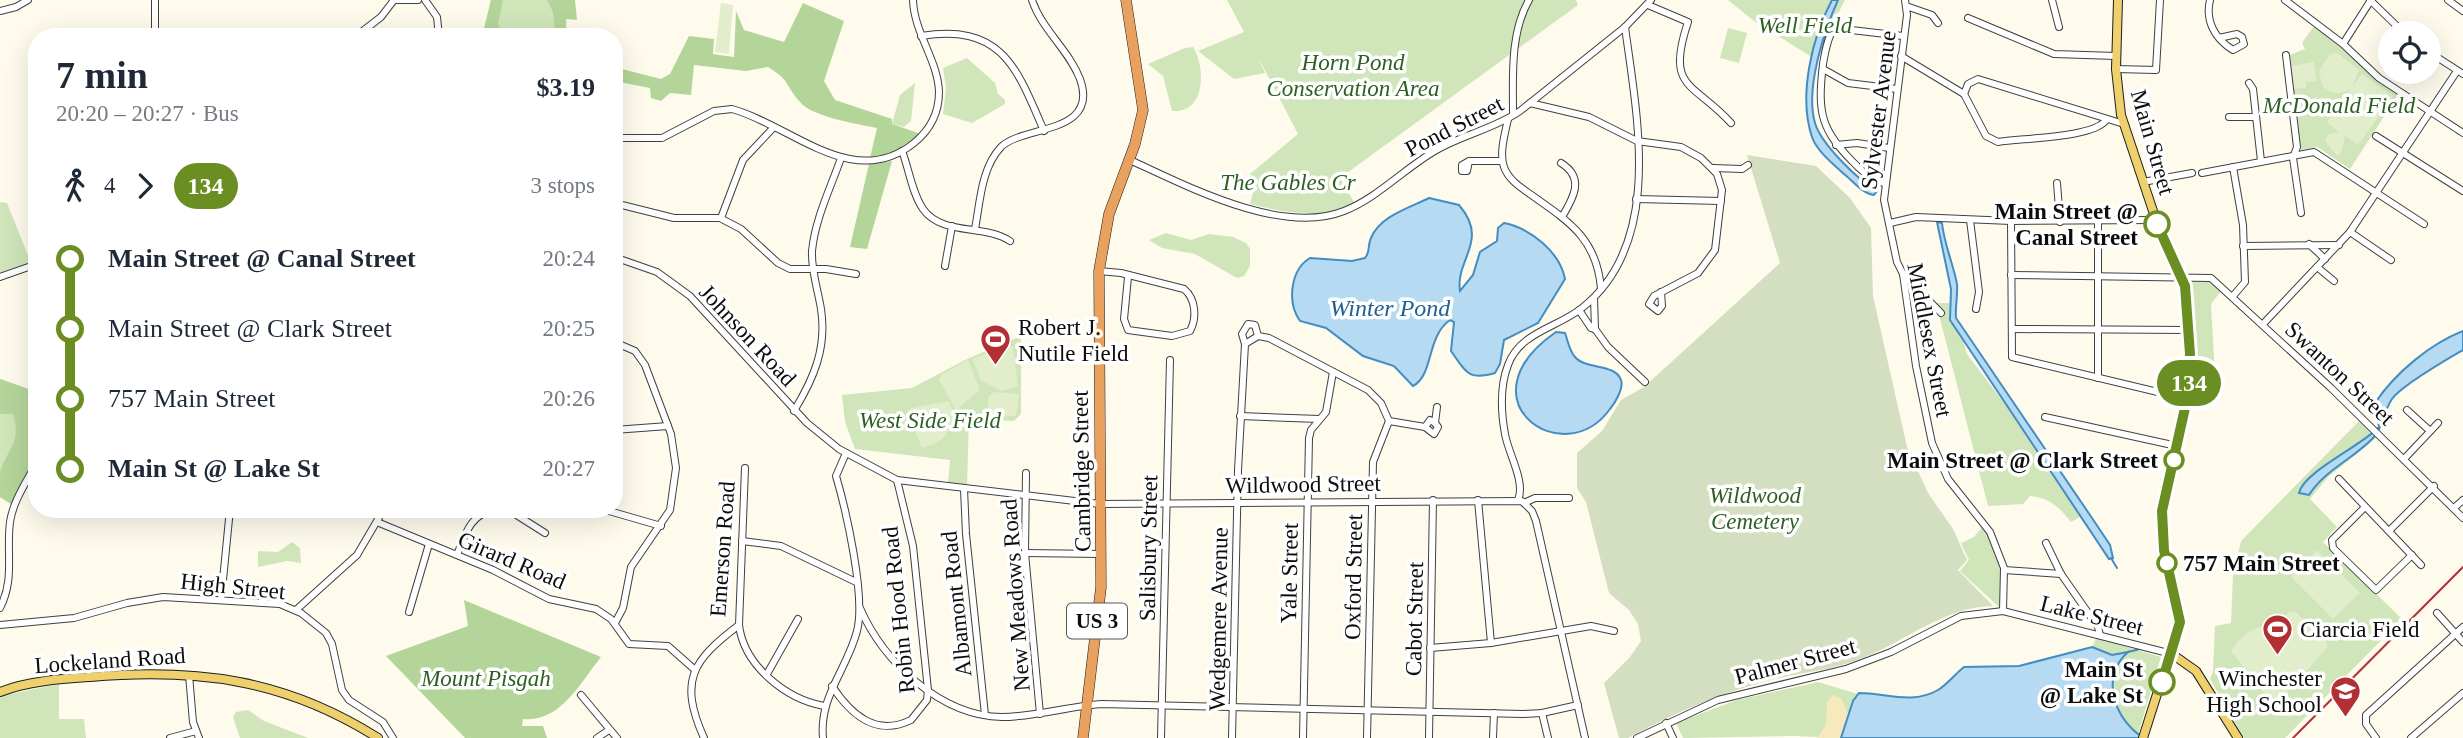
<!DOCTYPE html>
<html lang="en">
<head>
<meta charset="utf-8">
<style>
	:root { --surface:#fff; --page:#f6f6f7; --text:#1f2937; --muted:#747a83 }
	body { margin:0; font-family:"Times New Roman",serif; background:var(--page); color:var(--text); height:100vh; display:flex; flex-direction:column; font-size:26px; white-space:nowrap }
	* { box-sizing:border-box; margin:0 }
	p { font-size:23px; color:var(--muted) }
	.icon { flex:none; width:38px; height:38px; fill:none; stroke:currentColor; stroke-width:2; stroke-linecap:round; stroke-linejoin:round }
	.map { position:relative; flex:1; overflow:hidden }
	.details { position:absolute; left:28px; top:28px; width:595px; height:490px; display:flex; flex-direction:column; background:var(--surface); border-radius:28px; box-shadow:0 7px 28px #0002 }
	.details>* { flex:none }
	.badge { padding:0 14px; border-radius:23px; font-size:24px; line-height:46px }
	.fabs { position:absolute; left:2378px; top:21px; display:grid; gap:14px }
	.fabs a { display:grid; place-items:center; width:63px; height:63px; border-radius:50%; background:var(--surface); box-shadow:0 7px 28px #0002; font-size:35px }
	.map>.badge { position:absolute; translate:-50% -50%; box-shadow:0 0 0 4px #fff }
	.legs { display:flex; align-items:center; gap:10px; height:77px; padding:0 28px; font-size:23px }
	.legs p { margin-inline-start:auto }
	.head { display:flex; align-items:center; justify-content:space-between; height:119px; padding:0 28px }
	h1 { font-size:38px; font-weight:800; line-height:52px }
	ul { padding:0 28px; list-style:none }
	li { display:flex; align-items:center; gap:24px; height:70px; font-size:26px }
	li i { display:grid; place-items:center; width:10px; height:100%; margin:0 9px; background:currentColor }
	li i::after { content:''; width:18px; height:18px; margin:-9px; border:5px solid; border-radius:50%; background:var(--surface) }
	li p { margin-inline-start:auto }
	li:first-child i { background:linear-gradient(#0000 50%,currentColor 0) }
	li:last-child i { background:linear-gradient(currentColor 50%,#0000 0) }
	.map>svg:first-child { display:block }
</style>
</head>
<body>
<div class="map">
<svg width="2463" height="738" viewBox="0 0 2463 738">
	<rect width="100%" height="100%" fill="#fefbed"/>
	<g fill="#d0e5ba">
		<path d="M491,0H567L566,35L586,37H482Z"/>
		<path d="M1227,0H1576L1578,5L1340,178L1354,202C1320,221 1285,212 1250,204L1255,185L1250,174L1298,134L1258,57L1265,73L1234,79L1198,51L1244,32Z"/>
		<path d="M1728,0H1845L1815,59L1754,21Z"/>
		<path d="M2314,26C2344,47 2368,75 2398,95L2350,169L2317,147L2301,150L2290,55L2305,49L2302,43Z"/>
		<path d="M1728,28L1747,33L1739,63L1720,58Z"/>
		<path d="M1193,47C1206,68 1206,114 1172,111L1163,76L1148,64L1185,48Z"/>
		<path d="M967,58L995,83L998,94L1005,100V104L972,123L943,114L946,88L943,68Z"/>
		<path d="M915,83L911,121L904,127L892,124L900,95Z"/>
		<path d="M0,202L7,203L32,265L0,277Z"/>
		<path d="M1166,233L1191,240L1209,234L1233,237L1246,243L1250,249V266L1244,276L1237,278L1195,254L1162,248L1149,240Z"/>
		<path d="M2190,280H2211L2222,290L2211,304L2215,376H2195Z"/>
		<path d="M1936,303H1952L1967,354L2087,513L2071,522C2059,507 2050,498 2030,496L2023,504L1988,506Z"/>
		<path d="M1021,336V414L1014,421L969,419L967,485L948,483L950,460L855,449L845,422L842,395L912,388L967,359Z"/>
		<path d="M0,379L37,392V453L11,504L0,497Z"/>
		<path d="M2359,421L2376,438L2328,477L2310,499L2337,527L2323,542L2402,619L2285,738H2244L2210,679L2213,671L2215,626L2231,623L2233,576L2241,541Z"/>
		<path d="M1984,525L2002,573V604L1999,607L1960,571L1969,560L1961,543L1974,537Z"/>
		<path d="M292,542L300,548L301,563L287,561L258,567V551L278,552Z"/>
		<path d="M2096,638L2161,657L2138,734C2110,711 2105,681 2126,653L2112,655L2092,647Z"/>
		<path d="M1818,682L1858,694L1841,738L1794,736L1683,738L1676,723L1737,700Z"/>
		<path d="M59,684V719H84L86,738H0V696Z"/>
		<path d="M248,710L264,721L308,738H240L233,717L236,712Z"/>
	</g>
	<g fill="#b4d59a">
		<path d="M491,0H503L498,24L505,37H482Z"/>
		<path d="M547,0H575L577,20L566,19V35L555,33L553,12Z"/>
		<path d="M803,3L844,21L824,81L835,100L892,119V124L921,134L892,153L870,158L877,128C858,124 812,117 800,102C784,84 792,82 768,67L746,71L694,65L691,95L670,93L661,101L651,98L650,88L614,81V67L661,79L670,74L689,36L714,39L713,54L734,57L736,11L744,30L784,42Z"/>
		<path d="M892,161L867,249L850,247L869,164Z"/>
		<path d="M0,379L37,392V453L11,504L0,497C0,490 0,481 0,474C4,452 23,444 13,414H0Z"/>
		<path d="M464,600L601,657C581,682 560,723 523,719L522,726H543L547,738H465L386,656L468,626Z"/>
	</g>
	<path fill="#f6eabd" d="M1833,695L1841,698L1849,716L1841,738H1817L1826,725L1827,702Z"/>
	<path fill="#d4dec0" d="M1747,155L1816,166L1850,198L1871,228L1873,296L1907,447L1928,493L1953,529L1967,560L1958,570L1993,606C1944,606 1901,645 1855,661C1826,671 1796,673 1767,681C1717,694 1673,714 1628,738H1619L1604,683L1630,657L1641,641L1638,624L1629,610L1609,593L1586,502L1577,488V453L1602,431L1621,400L1644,387L1780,263Z"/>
	<g fill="#e1edcb">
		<path d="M721,3L733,5L729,54L715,52Z"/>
		<path d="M2337,53L2359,70L2352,87L2362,74L2393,96L2358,145L2345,136L2341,152L2337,156L2325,141L2329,134L2339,132L2327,122L2351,89C2340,95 2331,95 2322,85L2319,71L2330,54Z"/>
		<path d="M2314,62L2316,81L2306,82V88L2294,89L2291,66Z"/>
		<path d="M1009,345L1013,347L1018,386L1001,391L981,380L972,359Z"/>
		<path d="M968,360L980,390L956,410L939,380L941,375Z"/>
		<path d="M994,392L1019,394L1016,416L993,417L992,414H988V397Z"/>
		<path d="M949,401C960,424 945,443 922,448L908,414L911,408Z"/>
		<path d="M2317,550L2360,593L2333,619L2291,577Z"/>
		<path d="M2289,612H2296L2327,643V648L2280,701L2272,702L2231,651C2254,617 2269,633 2289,612Z"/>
	</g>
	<g fill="#b6daf1" stroke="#438dc3" stroke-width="2">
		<path d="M1832,0H1838C1824,31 1805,89 1815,123C1821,144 1858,180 1877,191L1874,195C1863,194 1853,181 1844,174C1834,165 1816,150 1812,137C1798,96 1812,37 1832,0Z"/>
		<path d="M1429,198L1459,205C1490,241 1455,259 1460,291L1473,275L1480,252L1497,241L1498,228L1504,223C1530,228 1560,252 1565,279L1538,323L1504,340L1500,364L1495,373C1468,381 1466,372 1451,351L1454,322L1450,320C1426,337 1434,375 1413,386L1394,366L1363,356L1326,328L1300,321C1287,303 1290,270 1310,258L1352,261L1365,258C1371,251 1367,246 1371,238C1380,216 1409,208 1429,198Z"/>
		<path d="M1937,222L1942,223C1944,244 1953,263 1957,284C1958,295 1955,307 1956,318L2092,518L2110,545L2113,558L2109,559L1950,320L1951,289Z"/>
		<path d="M2463,331V350C2446,360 2402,385 2392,399C2383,412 2384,427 2373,438C2352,460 2326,469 2309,495L2299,493C2303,472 2363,445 2379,427L2375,403C2395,373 2430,344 2463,331Z"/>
		<path d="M1556,332L1565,333C1568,341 1569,350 1575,357C1586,370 1615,363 1621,380C1624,388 1615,403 1610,409C1563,474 1459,399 1556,332Z"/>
		<path d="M2092,647L2112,655L2128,652C2099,677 2115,721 2144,738H1841L1853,701L1859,693C1886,693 1912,705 1938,690C1948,684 1955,674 1964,667L2019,666Z"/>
	</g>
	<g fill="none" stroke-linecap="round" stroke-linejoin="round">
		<g stroke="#438dc3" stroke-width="2">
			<path d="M2111,558L2117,568"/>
			<path d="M2128,652L2140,649"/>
		</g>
		<defs>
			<g id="minor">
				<path d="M397,0H418"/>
				<path d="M425,0L437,17L439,37"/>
				<path d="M1905,0L1907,15L1884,200L1897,262L1903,274L1916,366L1932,443L1948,479L1990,532L2004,568L2003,611"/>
				<path d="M2052,0L2059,27"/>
				<path d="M2210,0C2205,21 2215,39 2233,50L2244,44L2242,37L2237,34L2219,38"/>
				<path d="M2285,0L2343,44L2379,78L2463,133"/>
				<path d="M2370,0L2404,33"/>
				<path d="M2448,0L2463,11"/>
				<path d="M1648,5L1688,22C1665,90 1694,82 1731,123"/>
				<path d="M1906,6L1932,15L1938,23"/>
				<path d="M0,11L16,7L28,0"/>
				<path d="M1968,18L2054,54L2116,56"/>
				<path d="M921,36C1002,23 1017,68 1044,131"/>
				<path d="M155,37V0"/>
				<path d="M355,37L381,17L394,0"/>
				<path d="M2343,44L2371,0"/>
				<path d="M2429,52L2463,74"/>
				<path d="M2286,55L2297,147L2293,158L2301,213"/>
				<path d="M1901,56L1964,94L1986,136L1998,142C2021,138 2094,138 2106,120"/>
				<path d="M1823,69L1848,83L1897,89"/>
				<path d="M2116,69L2156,70L2160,0"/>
				<path d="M2249,83L2253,89L2261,161"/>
				<path d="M1964,94L1968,84L1978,79L2124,124"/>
				<path d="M1530,103L1589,117L1637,141L1681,147L1701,158L1717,174L1722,190L1715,250L1698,273L1654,296L1649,304L1658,311L1662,306L1661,292"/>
				<path d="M1513,112C1513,76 1510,33 1529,0"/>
				<path d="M2229,117H2255"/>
				<path d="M1508,119C1505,134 1499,153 1504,167C1508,179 1520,187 1530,194C1568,221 1597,238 1601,289"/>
				<path d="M2376,136L2463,191"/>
				<path d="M614,138H662L714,111L732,109C791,125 853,192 914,143C930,130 939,113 939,92C938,60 914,33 913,0"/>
				<path d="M1836,145L1857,143L1889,148"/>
				<path d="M902,151C909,169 912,193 923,209C942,236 984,224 1010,241"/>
				<path d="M1130,160C1187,186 1281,236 1344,211C1377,198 1403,170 1433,152C1461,135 1494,129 1520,111L1625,27L1651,0"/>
				<path d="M1469,161L1462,165V171H1467L1469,161H1502"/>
				<path d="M1561,163C1585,178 1574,197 1562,217"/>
				<path d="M1713,168L1742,169L1748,165"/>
				<path d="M2202,173L2314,152L2424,224"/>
				<path d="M2143,182L2192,173"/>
				<path d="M1884,183C1872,181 1866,174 1857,166C1821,131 1817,114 1823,64C1825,53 1827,38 1834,28L1903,36"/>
				<path d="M2057,183L2060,222"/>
				<path d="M1636,199L1721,201"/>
				<path d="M614,203L674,218H720L741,229L778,263L790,269H826L856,274"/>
				<path d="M721,218L743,160L774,127"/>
				<path d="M1970,220L1979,292L1976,309"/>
				<path d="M2011,221L2012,357L2187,399"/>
				<path d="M2098,222V378"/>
				<path d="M1890,223L1916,217L2011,221L2156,220"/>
				<path d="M975,229C980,203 981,168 1001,147C1023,125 1100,135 1080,79C1069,50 1042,30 1032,0"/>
				<path d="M2350,232L2391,260"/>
				<path d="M614,237L615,257"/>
				<path d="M2309,244L2325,259"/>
				<path d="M2243,246L2339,245"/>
				<path d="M614,257L657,272L690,296L807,423L839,449L897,480L1100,504L1522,501L1532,511L1536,521L1585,738"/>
				<path d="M945,266L952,226"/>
				<path d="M2317,267L2334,281"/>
				<path d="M1099,271L1121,273L1184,289C1196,299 1197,318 1190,331L1172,336L1128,330L1124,319L1128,277"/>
				<path d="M1903,274L1941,313"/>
				<path d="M2011,275L2211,278L2331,388L2463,518"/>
				<path d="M0,277L37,264"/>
				<path d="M2233,296L2245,282L2243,225L2233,167"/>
				<path d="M1594,298L1595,329"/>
				<path d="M1579,310L1591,328L1595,329L1608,347L1645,382"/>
				<path d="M2263,324L2350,232L2457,71"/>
				<path d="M2012,329L2188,330"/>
				<path d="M614,342L635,351L645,365L671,434L676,468L670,510L631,567L623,608L615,623"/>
				<path d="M1245,344L1242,334L1248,324L1255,325L1258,336"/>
				<path d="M2407,410L2430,431"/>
				<path d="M794,411C814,378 827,348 821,309C818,290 811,270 812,251C815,219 831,187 841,158"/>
				<path d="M1240,416L1319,419"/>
				<path d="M2045,417L2177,446"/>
				<path d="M1425,427L1434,434L1438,427L1435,423"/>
				<path d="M614,430L668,426"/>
				<path d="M2404,459L2438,423"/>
				<path d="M1026,473L1025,553L1040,714"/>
				<path d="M2339,479L2421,565"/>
				<path d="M964,489L966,534L985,715"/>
				<path d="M1478,500L1491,643"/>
				<path d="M1518,500C1526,482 1508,453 1505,434C1501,412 1500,386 1508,365C1520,332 1557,328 1582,308C1664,243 1637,117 1625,27"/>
				<path d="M1524,503L1535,498H1569"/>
				<path d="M2365,507L2332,540L2333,548L2376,590L2412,555"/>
				<path d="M2454,508L2463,500"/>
				<path d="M497,509L515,514L545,533"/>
				<path d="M609,511L661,526"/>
				<path d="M377,522L493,570L549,599L596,609L611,619L629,644L668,646L694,669"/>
				<path d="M2389,531L2434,486"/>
				<path d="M742,541L781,546L856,582"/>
				<path d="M2046,543L2061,574L2098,627L2100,635"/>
				<path d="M1025,553L1101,554"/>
				<path d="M457,555C465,534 471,513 496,509"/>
				<path d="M2004,570L2061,574"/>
				<path d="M221,600L230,509"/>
				<path d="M0,608C15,579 6,553 10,522C13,501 27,481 37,462"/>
				<path d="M860,608C883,661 940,716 1002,717C1036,717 1069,706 1102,704L1523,714L1542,713L1578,705"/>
				<path d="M296,610L357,555L384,509"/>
				<path d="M409,612L429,544"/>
				<path d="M2437,613L2463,642"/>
				<path d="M0,625L74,618L127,603L163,597L280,604L301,613L326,633L332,644L342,690L349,700L383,722L393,738"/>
				<path d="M739,625C744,666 786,699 824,706"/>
				<path d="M1430,648L1491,643L1591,626L1614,631"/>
				<path d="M767,674L798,619"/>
				<path d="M189,675L193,722L199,738"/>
				<path d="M832,686C851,715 876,737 911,720L927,700L928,690L913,546L897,480"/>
				<path d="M581,695L617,738"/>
				<path d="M1542,713L1548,738"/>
				<path d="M1666,723L1673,738"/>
				<path d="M170,738L196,731"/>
				<path d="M597,738L609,730"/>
				<path d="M704,738C678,680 693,660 739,625L745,468"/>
				<path d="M823,738C819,696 847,670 857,631C866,597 846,510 836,476L846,453"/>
				<path d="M1161,738L1170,360"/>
				<path d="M1232,738L1238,470L1245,344L1258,336L1269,338L1368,390L1381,403L1389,421L1425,427L1430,420L1435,423L1437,407"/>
				<path d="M1303,738L1309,438L1311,430L1326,412L1333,372"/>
				<path d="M1367,738L1373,462L1389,421"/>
				<path d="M1429,738L1433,500"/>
				<path d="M1493,738L1494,713"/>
				<path d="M1637,738L1718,700L1846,669L1891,652L1961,616L2003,611L2172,654"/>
				<path d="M2376,738L2366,724V715L2463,627"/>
				<path d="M2411,738L2463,693"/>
			</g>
			<g id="major">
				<path d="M2118,0L2116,69L2121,115L2156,220L2184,286L2190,354L2187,399L2166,490L2161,530L2180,622L2143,738"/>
				<path d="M2172,654L2196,671L2238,738"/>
				<path d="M0,692C28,681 60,679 90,677C197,668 285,679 378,738"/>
			</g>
			<path id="highway" d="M1083,738L1101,587L1099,271L1109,214L1135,144L1143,110L1126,0"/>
		</defs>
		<use href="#minor" stroke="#404040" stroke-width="8"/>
		<use href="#major" stroke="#1e1e1e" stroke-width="10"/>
		<use href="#highway" stroke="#1e1e1e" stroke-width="11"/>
		<use href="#minor" stroke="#fff" stroke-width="6"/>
		<use href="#major" stroke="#eed16d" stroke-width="8"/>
		<use href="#highway" stroke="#e9a160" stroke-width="10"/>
		<path stroke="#b22f33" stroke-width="2" d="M2293,738L2463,567"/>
	</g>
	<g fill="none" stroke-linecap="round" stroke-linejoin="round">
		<defs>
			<path id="line-1" d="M2157,224L2185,286L2190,354L2187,399L2162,511L2164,550L2180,622L2162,682"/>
		</defs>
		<use href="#line-1" stroke="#fff" stroke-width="16"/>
		<use href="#line-1" stroke="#6b8e23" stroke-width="10"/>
	</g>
	<defs>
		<symbol id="stadium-pin" viewBox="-11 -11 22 30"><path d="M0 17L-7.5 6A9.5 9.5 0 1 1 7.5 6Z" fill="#b22f33" stroke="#fff"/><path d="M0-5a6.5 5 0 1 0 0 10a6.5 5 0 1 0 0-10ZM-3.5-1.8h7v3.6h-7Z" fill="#fff"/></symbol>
		<symbol id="school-pin" viewBox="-11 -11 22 30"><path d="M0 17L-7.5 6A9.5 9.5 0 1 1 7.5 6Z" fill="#b22f33" stroke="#fff"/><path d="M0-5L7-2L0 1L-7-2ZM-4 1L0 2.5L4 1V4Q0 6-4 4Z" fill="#fff"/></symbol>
	</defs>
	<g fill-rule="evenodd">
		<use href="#stadium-pin" x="978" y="322" width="35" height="47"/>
		<use href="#stadium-pin" x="2260" y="612" width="35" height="47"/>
		<use href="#school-pin" x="2328" y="674" width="35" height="47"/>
	</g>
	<g fill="#fff" stroke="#6b8e23" stroke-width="3.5">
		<circle cx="2157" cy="224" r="12"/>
		<circle cx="2174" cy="460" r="9"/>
		<circle cx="2167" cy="563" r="9"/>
		<circle cx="2162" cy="682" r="12"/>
	</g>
	<g text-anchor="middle" stroke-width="7" stroke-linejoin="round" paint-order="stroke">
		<rect fill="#fff" stroke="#565656" stroke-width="2" x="1067" y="603.5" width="60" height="35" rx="5"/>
		<g font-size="21" font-weight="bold" fill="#0d0d0d">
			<text x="1097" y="628">US 3</text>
		</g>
		<g font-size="23" font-style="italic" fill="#2e5f22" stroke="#fff">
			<text x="1805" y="33">Well Field</text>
			<text x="1353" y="70">Horn Pond<tspan x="1353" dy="26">Conservation Area</tspan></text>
			<text x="2339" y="113">McDonald Field</text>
			<text x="1288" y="190">The Gables Cr</text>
			<text x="930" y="428">West Side Field</text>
			<text x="1755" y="503">Wildwood<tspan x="1755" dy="26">Cemetery</tspan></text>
			<text x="486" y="686">Mount Pisgah</text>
		</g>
		<g font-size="23" fill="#0d0d0d" stroke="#fff">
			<text transform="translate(1878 110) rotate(-83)" y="8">Sylvester Avenue</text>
			<text transform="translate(1454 126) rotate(-27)" y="8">Pond Street</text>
			<text transform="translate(2153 142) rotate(74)" y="8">Main Street</text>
			<text transform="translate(748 335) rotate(47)" y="8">Johnson Road</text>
			<text transform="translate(1930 340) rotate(79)" y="8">Middlesex Street</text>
			<text transform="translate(2340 373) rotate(43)" y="8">Swanton Street</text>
			<text transform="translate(1081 471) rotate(-91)" y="8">Cambridge Street</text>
			<text transform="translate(1303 484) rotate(-1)" y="8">Wildwood Street</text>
			<text transform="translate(1148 548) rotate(-89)" y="8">Salisbury Street</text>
			<text transform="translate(722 549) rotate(-86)" y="8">Emerson Road</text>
			<text transform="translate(512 560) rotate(23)" y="8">Girard Road</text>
			<text transform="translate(1289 573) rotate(-89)" y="8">Yale Street</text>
			<text transform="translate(1353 577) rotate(-89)" y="8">Oxford Street</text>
			<text transform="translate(233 586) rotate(6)" y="8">High Street</text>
			<text transform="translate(1015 595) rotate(-94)" y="8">New Meadows Road</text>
			<text transform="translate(956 604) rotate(-96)" y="8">Albamont Road</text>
			<text transform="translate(898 610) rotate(-96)" y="8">Robin Hood Road</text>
			<text transform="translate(2092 615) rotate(14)" y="8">Lake Street</text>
			<text transform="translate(1218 619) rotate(-89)" y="8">Wedgemere Avenue</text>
			<text transform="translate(1414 619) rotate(-89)" y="8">Cabot Street</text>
			<text transform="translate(110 660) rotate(-4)" y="8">Lockeland Road</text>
			<text transform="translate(1795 661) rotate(-15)" y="8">Palmer Street</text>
		</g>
		<g font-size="23" font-weight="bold" fill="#0d0d0d" stroke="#fff" text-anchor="end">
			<text x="2138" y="219">Main Street @<tspan x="2138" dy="26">Canal Street</tspan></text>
			<text x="2158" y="468">Main Street @ Clark Street</text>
			<text x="2183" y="571" text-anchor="start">757 Main Street</text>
			<text x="2143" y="677">Main St<tspan x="2143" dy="26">@ Lake St</tspan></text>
		</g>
		<g font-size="23" fill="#0d0d0d" stroke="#fff" text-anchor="start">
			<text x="1018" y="335">Robert J.<tspan x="1018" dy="26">Nutile Field</tspan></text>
			<text x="2300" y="637">Ciarcia Field</text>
			<text x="2322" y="686" text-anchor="end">Winchester<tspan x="2322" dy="26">High School</tspan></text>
		</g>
		<g font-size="24" font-style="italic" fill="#205f94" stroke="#fff">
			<text x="1390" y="316">Winter Pond</text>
		</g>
	</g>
</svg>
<div class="fabs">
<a><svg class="icon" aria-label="locate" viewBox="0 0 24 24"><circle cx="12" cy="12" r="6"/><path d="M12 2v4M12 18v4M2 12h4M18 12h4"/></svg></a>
</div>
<b class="badge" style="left:2189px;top:383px;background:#6b8e23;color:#fff">134</b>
<section class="details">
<div class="head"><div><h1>7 min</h1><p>20:20 – 20:27 · Bus</p></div><b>$3.19</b></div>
<div class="legs"><svg class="icon" aria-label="walk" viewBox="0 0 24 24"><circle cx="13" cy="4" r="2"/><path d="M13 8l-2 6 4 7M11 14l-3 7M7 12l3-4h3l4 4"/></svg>4<svg class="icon" aria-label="forward" viewBox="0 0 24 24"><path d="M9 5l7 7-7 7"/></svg><b class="badge" style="background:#6b8e23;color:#fff">134</b><p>3 stops</p></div>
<ul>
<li><i style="color:#6b8e23"></i><b>Main Street @ Canal Street</b><p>20:24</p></li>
<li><i style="color:#6b8e23"></i><span>Main Street @ Clark Street</span><p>20:25</p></li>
<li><i style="color:#6b8e23"></i><span>757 Main Street</span><p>20:26</p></li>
<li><i style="color:#6b8e23"></i><b>Main St @ Lake St</b><p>20:27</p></li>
</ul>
</section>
</div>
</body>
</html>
